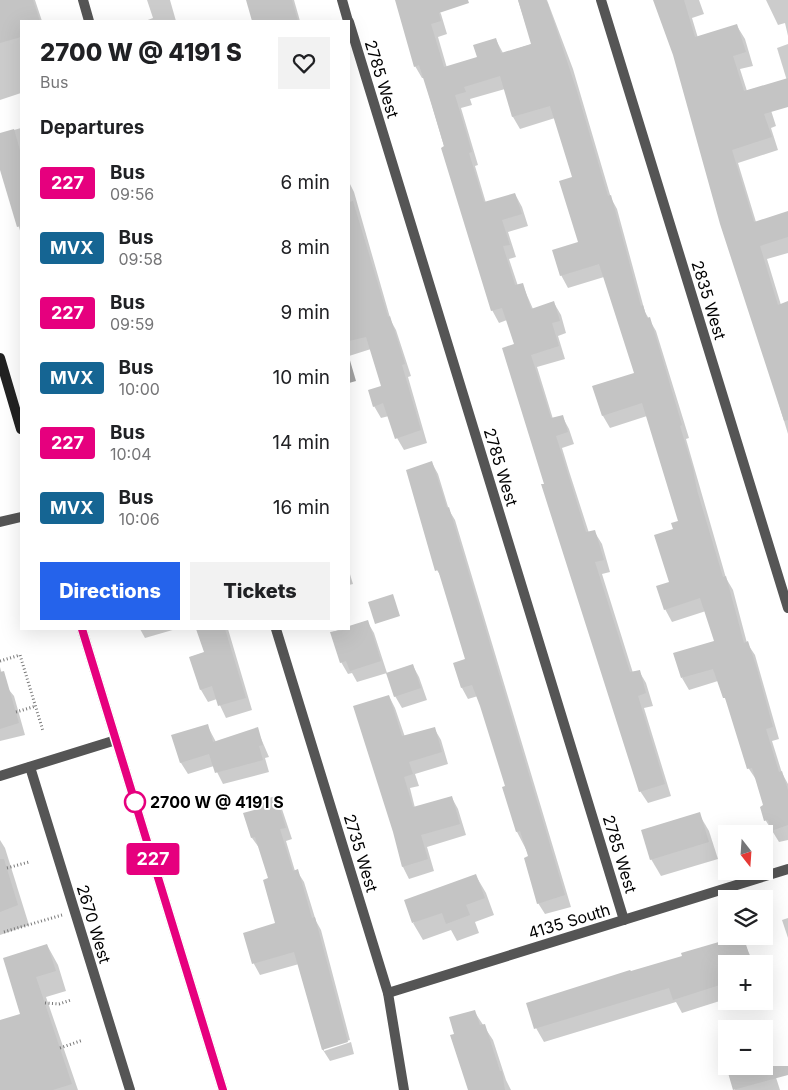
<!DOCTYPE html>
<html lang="en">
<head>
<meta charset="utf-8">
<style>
	:root { --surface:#fff; --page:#f2f2f2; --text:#202124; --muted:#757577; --accent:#2563eb }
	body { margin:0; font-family:Inter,sans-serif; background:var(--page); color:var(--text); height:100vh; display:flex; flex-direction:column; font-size:19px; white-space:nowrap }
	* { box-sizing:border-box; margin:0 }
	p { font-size:16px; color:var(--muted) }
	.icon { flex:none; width:28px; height:28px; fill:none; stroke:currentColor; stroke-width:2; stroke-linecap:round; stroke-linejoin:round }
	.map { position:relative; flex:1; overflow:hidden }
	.drawer { position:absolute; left:20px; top:20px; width:330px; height:610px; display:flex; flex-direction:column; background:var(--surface); border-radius:0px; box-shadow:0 5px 20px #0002 }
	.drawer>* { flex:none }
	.badge { padding:0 10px; border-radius:4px; font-size:18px; line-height:32px }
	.needle { width:32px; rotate:163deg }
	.buttons { position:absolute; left:718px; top:825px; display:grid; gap:10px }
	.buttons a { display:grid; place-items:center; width:55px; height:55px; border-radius:0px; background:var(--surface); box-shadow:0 5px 20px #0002; font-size:25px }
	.map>.badge { position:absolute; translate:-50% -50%; box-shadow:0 0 0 2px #fff }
	h2 { padding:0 20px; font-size:19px; line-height:45px }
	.round { display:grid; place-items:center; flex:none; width:52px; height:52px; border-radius:0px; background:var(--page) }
	.headline { display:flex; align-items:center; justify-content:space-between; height:85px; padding:0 20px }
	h1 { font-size:24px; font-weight:800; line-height:38px }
	.cta { display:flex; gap:10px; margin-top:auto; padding:10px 20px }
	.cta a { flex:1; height:58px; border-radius:0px; background:var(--accent); color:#fff; font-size:20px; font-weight:800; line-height:58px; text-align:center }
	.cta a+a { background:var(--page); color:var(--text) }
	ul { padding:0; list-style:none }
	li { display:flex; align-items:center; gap:15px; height:65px; padding:0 20px }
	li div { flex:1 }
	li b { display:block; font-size:19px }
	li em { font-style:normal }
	li .badge { min-width:55px; font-weight:700; text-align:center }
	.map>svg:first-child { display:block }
</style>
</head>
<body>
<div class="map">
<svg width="788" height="1090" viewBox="0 0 788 1090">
	<rect width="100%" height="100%" fill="#fff"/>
	<path fill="#a3a3a3" d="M349,357L356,381L349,383Z"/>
	<g fill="#0003">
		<path d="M4,0H35L42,21H21V93L0,100V6Z"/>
		<path d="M147,0H170L176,21H145L153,18Z"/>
		<path d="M247,0H294L300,21H253Z"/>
		<path d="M396,0L434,1L441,14L447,34L438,37L447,68L478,58L496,40L503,53L532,44L518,0H547L573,69L611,198L617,209L645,312L656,331L689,438L686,439L726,578L733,590L747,643L755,655L779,739L772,741L782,773L788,784V840L779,842L766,821L761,807L765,806L757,781L749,769L730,709L718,681L689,690L682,678L715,642L706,611L672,622L665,609L670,583L674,530L680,522L647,416L610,428L603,416L594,386L635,374L604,277L568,288L561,275L580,243L574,177L555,118L520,129L513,117L505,89L470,99L472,105L461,108L478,165L475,166L486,203L515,194L522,207L528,226L508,232L516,257L509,259L518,286L522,284L533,309L554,303L561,315L566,333L558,336L565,359L537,367L553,419L562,416L569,429L574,444L562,448L569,471L589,533L594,531L602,544L610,572L602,574L633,673L639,671L646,683L653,706L644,708L671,796L648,803L640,791L546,484L515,345L507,320L499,323L492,310L424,78H422L415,66Z"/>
		<path d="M655,0H699L704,14L692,18L698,38L737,26L745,39L753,66L740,69L747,91L768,101L776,126L771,128L778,150L738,163L756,222L788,212V253L767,259L781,305L788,303V434L667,32Z"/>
		<path d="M766,0H788V36L785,23L778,25Z"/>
		<path d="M788,44V84L777,48Z"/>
		<path d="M21,128V234L0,165V134Z"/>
		<path d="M349,182L354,192L391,321L396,330L411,376L408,377L427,443L404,450L397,438L389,416L381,418L374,406L382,386L371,349L349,356V316L358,314L349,283Z"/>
		<path d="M432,463L438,474L449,510L455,520L571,907L545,914L538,903L530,857L517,832L504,787H506L478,696L468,699L462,688L467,660L442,578L435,567Z"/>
		<path d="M349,571L353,584L349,585Z"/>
		<path d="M367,621L374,633L387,673L357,682L352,673L348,674L341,662L332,632Z"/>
		<path d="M140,629H176L145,638Z"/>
		<path d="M198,629H228L252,710L226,718L217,699L208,702L201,690L191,657L205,653Z"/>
		<path d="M413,666L419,677L427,700L402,708L395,696Z"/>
		<path d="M0,667L5,685L14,696L25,735L0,741Z"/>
		<path d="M389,696L395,708L405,737L434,728L441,740L448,764L415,774L419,786L410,788L415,808L452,798L458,809L466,835L427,847L434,871L409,879L403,867L394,832Z"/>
		<path d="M207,725L216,742L257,729L269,757L265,758L269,772L223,784L214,766L188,774L181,763L173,736Z"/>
		<path d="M275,797L282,809L292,839L286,841L295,871H297L304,882L316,921L321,930L350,1040L324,1048V1051L351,1042L354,1054L330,1061L323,1050L299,964L260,975L254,964L244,934L277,924L269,879L260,849L252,838L262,809Z"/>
		<path d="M699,814L709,831L718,859L661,876L651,859Z"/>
		<path d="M0,840L5,848L29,925L0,935Z"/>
		<path d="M476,876L486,893L494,915L475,922L479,933L457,941L451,930L423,940L413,923Z"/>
		<path d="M788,918V938L782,920Z"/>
		<path d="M743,940L754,964H726V999L682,1013L676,1002L544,1042L536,1028L630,973Z"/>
		<path d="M47,945L58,965L66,991L46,997L78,1090H2L0,1085V1021L22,1015Z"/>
		<path d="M474,1011L493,1040L506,1080L511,1090H515H469L456,1034Z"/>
		<path d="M766,1052L771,1062L780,1090H735L728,1066H764Z"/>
	</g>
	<g fill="#c4c4c4">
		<path d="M0,0H33L40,21H21V37L0,43Z"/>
		<path d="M246,0H292L298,21H252Z"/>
		<path d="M395,0H468L469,3L439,13L441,21L431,24L444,67L477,57L473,45L496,38L501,53L531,44L518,0H546L548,4L576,88L608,196L611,195L641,306L643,305L647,318L650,317L682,425L680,426L693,469L697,490L723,577L726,576L744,643L748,641L757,669L773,727L766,729L779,772L782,771L788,790V825L771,831L768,820L764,821L760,807L763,805L752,768L747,769L725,698H723L713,669L681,678L673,653L714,641L700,598L664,610L656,586L669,582L654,535L673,529L671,523L678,521L642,403L602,416L592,386L634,373L599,264L560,276L552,250L578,242L559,181L572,177L550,106L512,117L500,76L464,87L466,92L455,95L472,152L469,153L484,202L515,193L522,214L502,220L510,245L503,246L515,285L523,283L531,309L554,301L560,321L552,323L559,346L531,355L551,418L563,415L568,432L556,436L563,458L586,532L595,530L604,560L595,562L630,672L640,670L646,693L638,696L665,784L639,792L541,484H544L502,348L514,344L502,308L491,311L441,148L444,146L431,103L419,65L414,67Z"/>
		<path d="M653,0H684L695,37L737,24L746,52L733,56L744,91L788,78V107L764,114L772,137L732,150L754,222L788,211V237L760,246L778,305L788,301V420L784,421L720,224L673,55Z"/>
		<path d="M14,129L21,154V226L17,227L0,170V133Z"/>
		<path d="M353,201L388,317L390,316L405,364L402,365L421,430L395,439L383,403L373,407L368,390L381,386L366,337L349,341V202Z"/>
		<path d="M432,461L447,508L449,507L565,895L537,904L524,858L528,856L520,831L516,832L502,787L505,786L480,706L472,685L461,688L453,663L465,659L438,570L435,571L406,470Z"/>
		<path d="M393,594L400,616L375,624L368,602Z"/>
		<path d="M368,620L381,661L350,671L346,661L340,663L330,632L349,629V626Z"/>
		<path d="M196,629H225L246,698L218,706L212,686L200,690L189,657L204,652Z"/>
		<path d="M413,664L421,688L394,697L386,673Z"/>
		<path d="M4,671L19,723L0,729V672Z"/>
		<path d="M389,695L402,736L435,727L442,752L409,762L413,774L404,777L413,807L452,796L460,824L421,835L428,859L402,867L393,832L353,706Z"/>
		<path d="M208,724L213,742L258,727L263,745L259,746L263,760L215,773L209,754L180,763L171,735Z"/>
		<path d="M276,796L286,828L280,829L293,871L298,869L312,918L315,917L348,1042L322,1050L294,952L252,964L243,933L275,923L263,880L268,878L255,837L251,838L243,813L261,808L258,801Z"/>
		<path d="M700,812L709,842L650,860L641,830Z"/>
		<path d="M0,859H4L18,905L0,912Z"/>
		<path d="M476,874L485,898L466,905L470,915L446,924L442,913L412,923L404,900Z"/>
		<path d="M736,937L737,940L744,938L752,964H726V983L673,1000L669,988L534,1029L526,1003L630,970L631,971L682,956L681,953Z"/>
		<path d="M47,944L56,971L36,977L72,1084L53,1090H0V1020L20,1014L3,958Z"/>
		<path d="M475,1010L480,1025L485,1024L500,1071H502L505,1090H468L450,1035L454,1034L449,1017Z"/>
		<path d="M726,1066H788V1075L733,1090Z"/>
	</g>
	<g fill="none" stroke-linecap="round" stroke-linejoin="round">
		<g stroke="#777" stroke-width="3" stroke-dasharray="1 2.5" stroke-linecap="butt">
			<path d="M0,661L20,655L43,731"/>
			<path d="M16,712L36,706"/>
			<path d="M7,868L29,862"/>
			<path d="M4,932L62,915"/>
			<path d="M45,1003L59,1004L71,1000"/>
			<path d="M60,1048L83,1040"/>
		</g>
		<g stroke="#555" stroke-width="10">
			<path d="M83,0L89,21"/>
			<path d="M342,0L348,21"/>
			<path d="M601,0L788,608"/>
			<path d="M349,22L624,920"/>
			<path d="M0,522L21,517"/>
			<path d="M276,629L388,993L404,1090"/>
			<path d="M30,767L130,1090"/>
			<path d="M0,776L116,740"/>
			<path d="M388,993L788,869"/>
		</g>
		<g stroke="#222" stroke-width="10">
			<path d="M0,358L21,429"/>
			<path d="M82,629L223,1090"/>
		</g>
	</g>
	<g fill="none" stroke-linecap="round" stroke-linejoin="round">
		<defs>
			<path id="line" d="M82,629L223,1090"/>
		</defs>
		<use href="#line" stroke="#fff" stroke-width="11"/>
		<use href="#line" stroke="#e6007e" stroke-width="8"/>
	</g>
	<circle fill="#fff" stroke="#e6007e" stroke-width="2.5" cx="135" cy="802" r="10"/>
	<g text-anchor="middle" stroke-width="4" stroke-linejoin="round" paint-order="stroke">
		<g font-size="16" fill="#000" stroke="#fff">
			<text transform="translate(382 79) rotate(73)" y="6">2785 West</text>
			<text transform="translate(709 300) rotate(73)" y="6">2835 West</text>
			<text transform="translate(501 467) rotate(73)" y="6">2785 West</text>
			<text transform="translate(361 853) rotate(73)" y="6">2735 West</text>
			<text transform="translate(620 854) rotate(73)" y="6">2785 West</text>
			<text transform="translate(569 921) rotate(-17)" y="6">4135 South</text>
			<text transform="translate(94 924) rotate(73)" y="6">2670 West</text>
		</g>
		<g font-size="16" font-weight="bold" fill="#000" stroke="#fff" text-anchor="start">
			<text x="150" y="808">2700 W @ 4191 S</text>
		</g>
	</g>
</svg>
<div class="buttons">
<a><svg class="needle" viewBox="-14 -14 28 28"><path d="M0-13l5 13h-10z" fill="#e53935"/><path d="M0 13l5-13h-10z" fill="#757577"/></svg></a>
<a><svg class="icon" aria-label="layers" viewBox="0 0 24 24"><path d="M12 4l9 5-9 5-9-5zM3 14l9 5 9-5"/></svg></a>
<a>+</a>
<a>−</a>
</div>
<b class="badge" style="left:153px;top:859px;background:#e6007e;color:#fff">227</b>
<section class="drawer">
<div class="headline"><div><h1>2700 W @ 4191 S</h1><p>Bus</p></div><a class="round"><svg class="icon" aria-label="heart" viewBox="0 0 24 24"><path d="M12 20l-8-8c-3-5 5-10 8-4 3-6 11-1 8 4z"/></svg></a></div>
<h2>Departures</h2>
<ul>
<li><span class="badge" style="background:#e6007e;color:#fff">227</span><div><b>Bus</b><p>09:56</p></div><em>6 min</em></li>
<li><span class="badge" style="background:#156593;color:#fff">MVX</span><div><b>Bus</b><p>09:58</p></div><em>8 min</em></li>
<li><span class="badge" style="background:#e6007e;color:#fff">227</span><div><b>Bus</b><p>09:59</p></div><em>9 min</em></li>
<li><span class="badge" style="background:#156593;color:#fff">MVX</span><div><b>Bus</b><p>10:00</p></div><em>10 min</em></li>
<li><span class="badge" style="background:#e6007e;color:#fff">227</span><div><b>Bus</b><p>10:04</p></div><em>14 min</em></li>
<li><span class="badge" style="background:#156593;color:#fff">MVX</span><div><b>Bus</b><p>10:06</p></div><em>16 min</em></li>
</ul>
<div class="cta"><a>Directions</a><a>Tickets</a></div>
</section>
</div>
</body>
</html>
